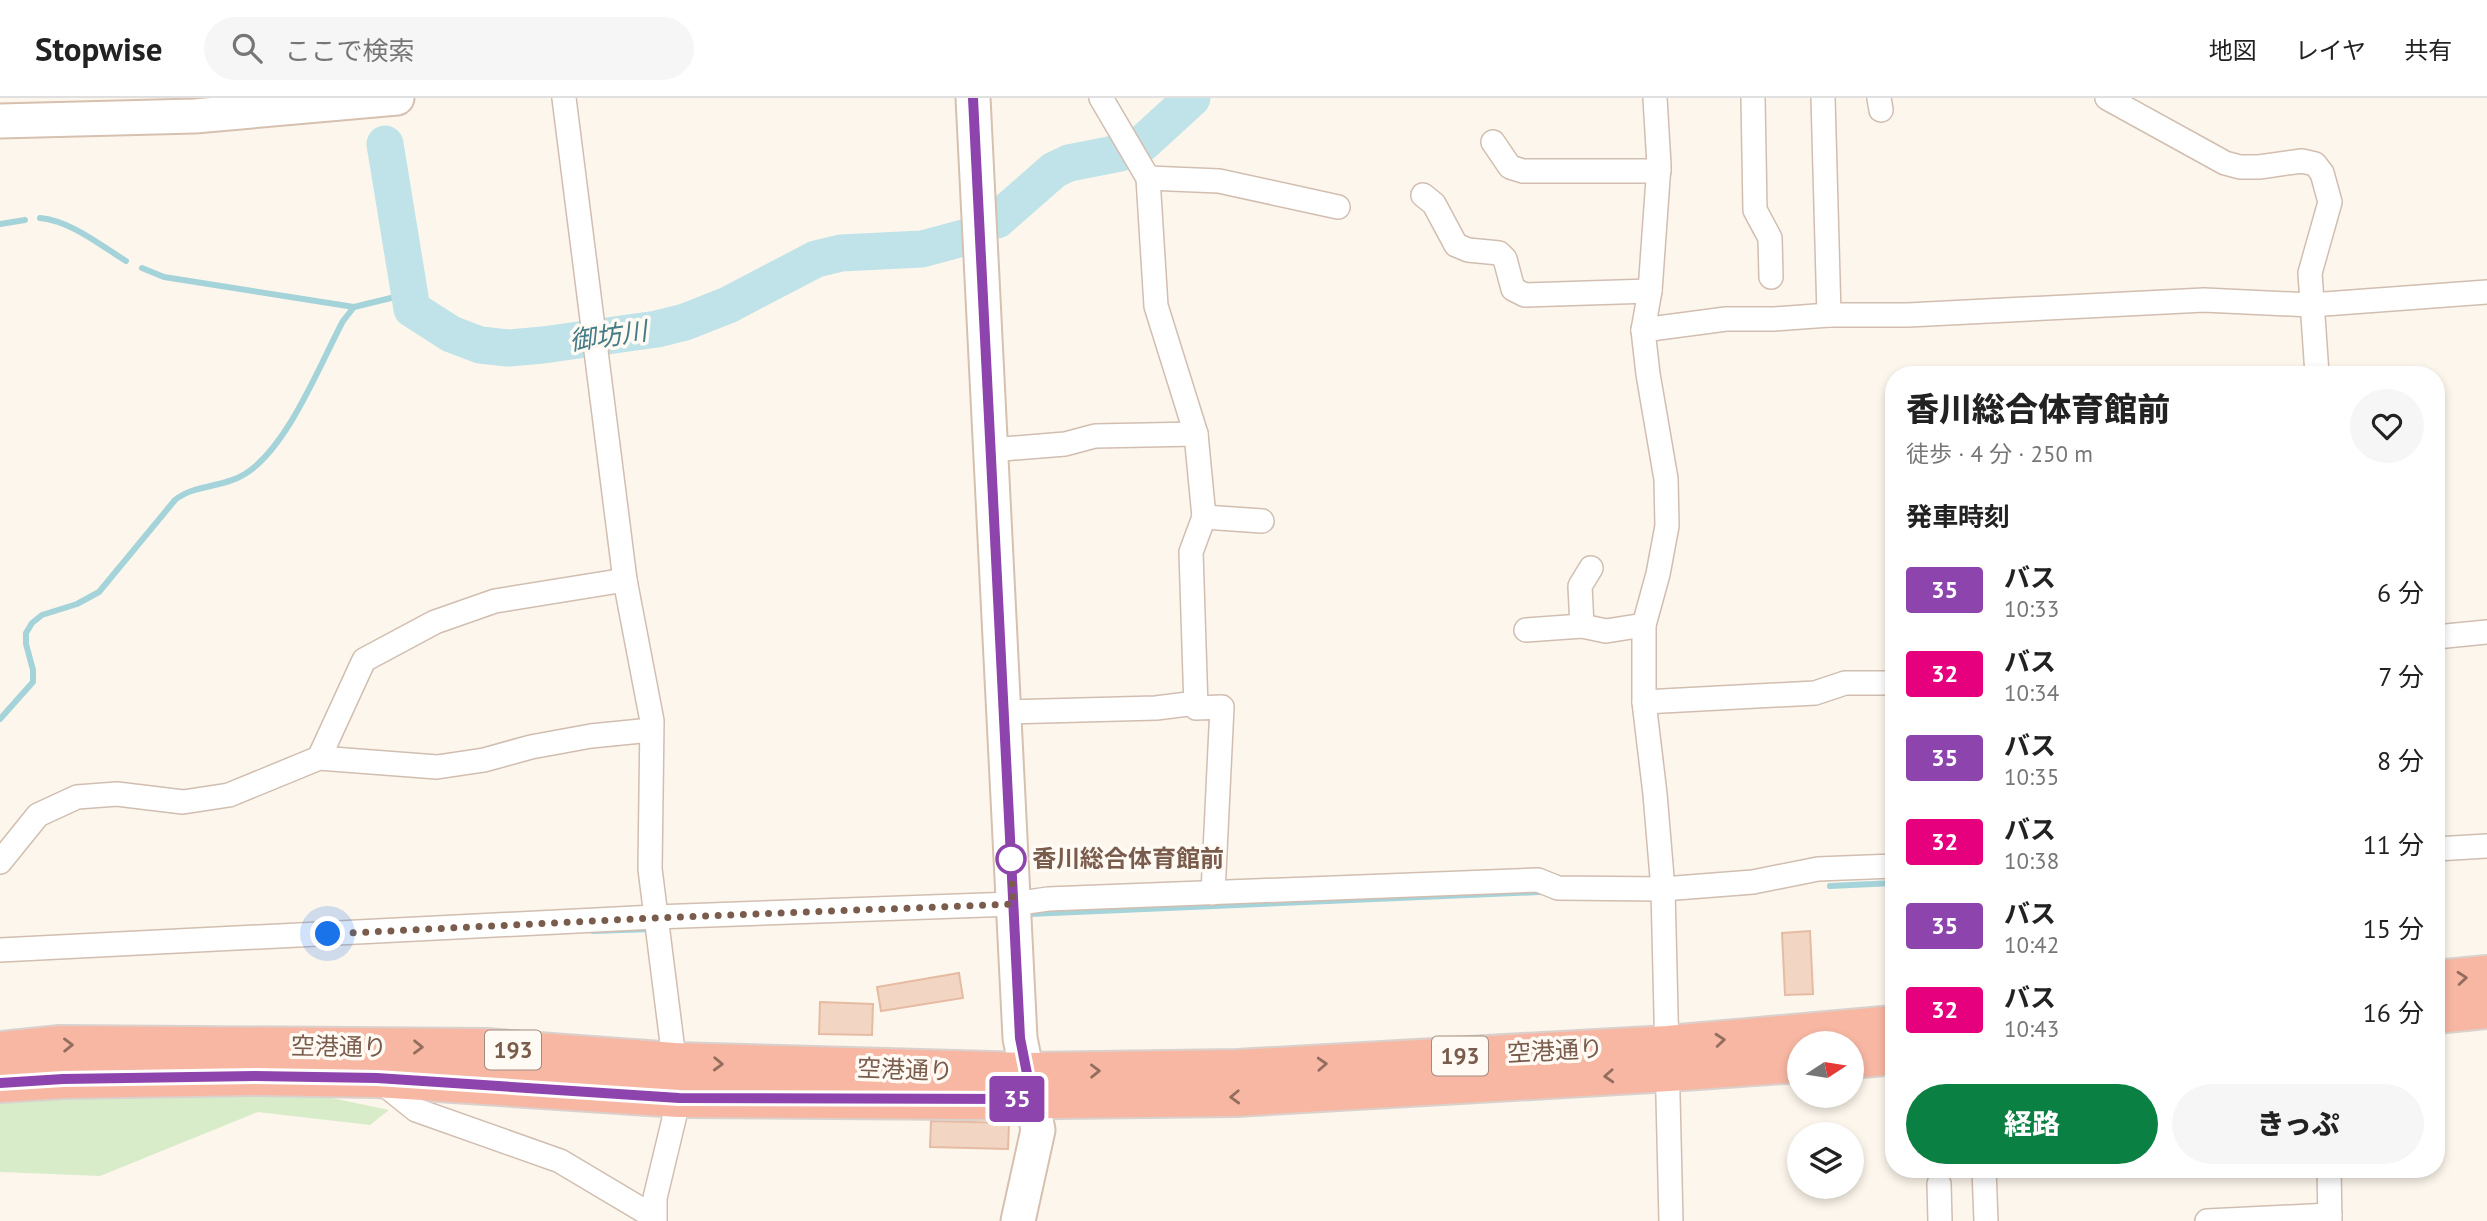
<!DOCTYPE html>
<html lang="ja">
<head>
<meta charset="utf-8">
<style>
	:root { --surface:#fff; --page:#f6f6f6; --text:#222; --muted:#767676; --line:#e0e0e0; --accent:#0b8043 }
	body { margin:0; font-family:"PT Sans","Noto Sans JP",sans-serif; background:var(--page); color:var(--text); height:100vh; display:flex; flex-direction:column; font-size:26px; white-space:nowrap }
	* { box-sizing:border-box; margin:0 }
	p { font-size:23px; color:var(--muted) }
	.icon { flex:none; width:38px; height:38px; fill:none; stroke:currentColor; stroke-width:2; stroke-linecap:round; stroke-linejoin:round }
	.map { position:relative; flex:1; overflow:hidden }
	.side { position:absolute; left:1885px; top:268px; width:560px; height:812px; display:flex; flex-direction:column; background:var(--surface); border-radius:28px; box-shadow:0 4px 10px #0003 }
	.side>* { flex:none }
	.badge { padding:0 14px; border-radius:5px; font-size:24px; line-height:46px }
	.needle { width:46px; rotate:78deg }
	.tools { position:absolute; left:1787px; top:933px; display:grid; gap:14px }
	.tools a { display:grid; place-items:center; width:77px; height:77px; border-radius:50%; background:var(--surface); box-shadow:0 4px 10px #0003; font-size:35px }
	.you { position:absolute; width:35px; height:35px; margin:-18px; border:5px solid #fff; border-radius:50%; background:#1a73e8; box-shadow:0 0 0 10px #1a73e833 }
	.map>.badge { position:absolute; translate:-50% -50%; box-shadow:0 0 0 4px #fff }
	h2 { padding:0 21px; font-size:26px; line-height:63px }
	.round { display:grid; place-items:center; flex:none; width:74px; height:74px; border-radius:37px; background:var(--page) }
	.head { display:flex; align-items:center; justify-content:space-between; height:119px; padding:0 21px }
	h1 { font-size:33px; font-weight:800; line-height:52px }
	.action { display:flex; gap:14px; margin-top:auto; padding:14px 21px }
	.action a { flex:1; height:80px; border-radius:42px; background:var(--accent); color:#fff; font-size:28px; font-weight:800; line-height:80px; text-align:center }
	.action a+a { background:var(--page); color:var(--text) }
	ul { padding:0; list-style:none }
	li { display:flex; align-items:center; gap:21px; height:84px; padding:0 21px }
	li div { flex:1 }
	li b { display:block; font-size:26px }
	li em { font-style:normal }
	li .badge { min-width:77px; font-weight:700; text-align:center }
	header { display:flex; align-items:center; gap:42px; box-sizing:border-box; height:98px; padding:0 35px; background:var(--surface); border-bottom:2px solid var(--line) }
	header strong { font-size:33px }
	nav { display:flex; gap:38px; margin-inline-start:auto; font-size:24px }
	.search { width:490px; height:63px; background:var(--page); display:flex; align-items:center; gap:18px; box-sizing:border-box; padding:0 24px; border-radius:38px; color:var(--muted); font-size:26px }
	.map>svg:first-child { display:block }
</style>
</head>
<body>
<header>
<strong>Stopwise</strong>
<div class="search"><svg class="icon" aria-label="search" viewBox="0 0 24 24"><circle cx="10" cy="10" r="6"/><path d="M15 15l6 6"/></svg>ここで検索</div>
<nav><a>地図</a><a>レイヤ</a><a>共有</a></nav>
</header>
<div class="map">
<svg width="2487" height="1123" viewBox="0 0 2487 1123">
	<rect width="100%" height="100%" fill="#fdf6ec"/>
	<path fill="#d8ecc9" d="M270,987L389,1012L370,1027L258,1014L100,1078L0,1074V996Z"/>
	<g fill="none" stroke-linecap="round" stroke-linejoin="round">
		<g stroke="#a5d3da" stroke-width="6">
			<path d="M40,120C71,123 100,147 126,163"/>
			<path d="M0,126L25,122"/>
			<path d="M142,170L164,179L354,209"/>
			<path d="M0,621L33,584V572L26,546V535L32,525L42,517L77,506L99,494L175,402C195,386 223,390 245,376C288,349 319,268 343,223L354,209L395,199L411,201"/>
			<path d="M1830,788L1894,785"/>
			<path d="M1029,816L1539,794"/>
			<path d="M593,833L652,831"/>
		</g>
		<g stroke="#bfe3e8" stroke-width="37">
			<path d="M385,46L412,211L451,236L480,247L508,250L543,247L657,231L685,224L728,207L816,161L841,155L922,151L963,140"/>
			<path d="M997,122L1054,72L1069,65L1120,55L1143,45L1192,0"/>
		</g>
	</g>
	<g fill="#f3d5c3" stroke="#e6bba3" stroke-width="2">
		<path d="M1810,833L1813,896L1785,897L1782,835Z"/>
		<path d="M959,875L963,900L881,913L877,889Z"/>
		<path d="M820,904L873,906L872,937L819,936Z"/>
		<path d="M931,1023L1009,1025L1008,1051L930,1049Z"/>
	</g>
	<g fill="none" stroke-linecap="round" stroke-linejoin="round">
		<defs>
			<g id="street">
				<path d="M564,0L625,482L652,623L650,771L679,1000L655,1100V1123"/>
				<path d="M1101,0L1148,80L1156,208L1196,336L1204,419L1191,454L1196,610L1222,609L1213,795"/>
				<path d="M1655,0L1659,67L1650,193L1643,232L1648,276L1666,381L1667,428L1658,476L1644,527V604L1655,696L1663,791L1671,1123"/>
				<path d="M1753,0L1755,112L1770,140L1771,179"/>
				<path d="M1823,0L1829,217"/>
				<path d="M1879,0L1881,12"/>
				<path d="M2107,0L2225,65L2240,69H2259L2302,63L2315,66L2322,75L2330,104L2310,175L2317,276"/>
				<path d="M1493,44L1510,69L1523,73H1659"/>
				<path d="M1148,80L1219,83L1338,109"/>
				<path d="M1423,97L1434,106L1456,147L1468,152L1499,155L1505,161L1513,191L1525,197L1650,193"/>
				<path d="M1643,232L1726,221H1774L1829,217H1908L2204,202L2311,207L2487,194"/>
				<path d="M991,352L1065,346L1095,338L1196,336"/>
				<path d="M1204,419L1262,423"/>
				<path d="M1582,528L1580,488L1591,470"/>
				<path d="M1526,532L1582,528L1606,533L1644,527"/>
				<path d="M2436,539L2487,534"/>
				<path d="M1644,604L1815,595L1845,585H1894"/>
				<path d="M1003,614L1156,610L1196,605"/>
				<path d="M319,660L437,669L484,662L531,649L591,638L651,632"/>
				<path d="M2436,751L2487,748"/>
				<path d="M0,764L38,717L77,699L117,696L183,704L229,697L319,660L364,562L435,524L495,503L625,482"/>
				<path d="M0,852L655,819L1013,806L1048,801L1538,782L1558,790L1663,791L1753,784L1818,771L1894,768"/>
				<path d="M380,983L416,1012L560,1063L654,1119"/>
				<path d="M1984,1071L1986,1123"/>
				<path d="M2329,1071L2330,1123"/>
				<path d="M1939,1086L1940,1123"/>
				<path d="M2207,1123L2330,1117"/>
			</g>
			<g id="secondary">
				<path d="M973,0L1020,940L1038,1032L1018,1123"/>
				<path d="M0,23L195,18L397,0"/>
			</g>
			<g id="highway">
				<path d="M2436,882L2487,877"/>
				<path d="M2436,916L2487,911"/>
				<path d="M0,953L60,947L485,950L674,964L1027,974L1237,971L1668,947L1894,927"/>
				<path d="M1852,961L1894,957"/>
				<path d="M0,985L63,981L255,978L377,980L679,1000L972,1002L1236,999L1669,974L1799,965"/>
			</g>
		</defs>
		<use href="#street" stroke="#d1beb0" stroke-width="26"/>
		<use href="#secondary" stroke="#d6c0b0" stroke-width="37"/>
		<use href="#highway" stroke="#dad1cd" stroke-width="42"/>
		<use href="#street" stroke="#fff" stroke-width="23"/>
		<use href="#secondary" stroke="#fff" stroke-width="33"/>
		<use href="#highway" stroke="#f7b7a3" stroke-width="38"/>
	</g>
	<defs><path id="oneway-chevron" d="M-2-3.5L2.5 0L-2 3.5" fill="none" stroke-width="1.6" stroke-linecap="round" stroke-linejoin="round" transform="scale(1.75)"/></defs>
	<g stroke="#936e5e">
		<use href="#oneway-chevron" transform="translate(2462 880) rotate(-5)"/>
		<use href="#oneway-chevron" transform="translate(1720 942) rotate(-5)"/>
		<use href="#oneway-chevron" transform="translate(68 947) rotate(-1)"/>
		<use href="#oneway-chevron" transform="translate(418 949) rotate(1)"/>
		<use href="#oneway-chevron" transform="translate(718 966) rotate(2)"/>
		<use href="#oneway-chevron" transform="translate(1322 966) rotate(-3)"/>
		<use href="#oneway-chevron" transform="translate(1095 973) rotate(-1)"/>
		<use href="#oneway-chevron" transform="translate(1609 978) rotate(177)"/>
		<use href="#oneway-chevron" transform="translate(1235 999) rotate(178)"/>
	</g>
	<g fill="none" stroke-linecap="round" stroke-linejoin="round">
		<defs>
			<path id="line" d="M0,985L63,981L255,978L377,980L679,1000L1032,1001L1020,940L973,0"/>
		</defs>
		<use href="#line" stroke="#fff" stroke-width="16"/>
		<use href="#line" stroke="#8e44ad" stroke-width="10"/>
		<path stroke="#7a5c4d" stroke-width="7" stroke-dasharray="0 12.6" d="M328,836L655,820L1013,806L1010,748L1011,761"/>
	</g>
	<circle fill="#fff" stroke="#8e44ad" stroke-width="3.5" cx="1011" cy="761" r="14"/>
	<g text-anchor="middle" stroke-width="7" stroke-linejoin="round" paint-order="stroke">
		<g fill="#fffaf3" stroke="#a28b7f" stroke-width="2">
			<rect x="485" y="932.5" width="56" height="39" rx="5"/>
			<rect x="1432" y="938.5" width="56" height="39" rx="5"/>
		</g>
		<g font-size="23" font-weight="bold" fill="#7a5c4d">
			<text x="513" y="960">193</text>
			<text x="1460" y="966">193</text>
		</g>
		<g font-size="24" font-weight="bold" fill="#7a5c4d" stroke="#fffaf3" text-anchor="start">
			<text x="1032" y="769">香川総合体育館前</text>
		</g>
		<g font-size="24" fill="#7a5c4d" stroke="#fffaf3">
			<text transform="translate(339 949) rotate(1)" y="8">空港通り</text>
			<text transform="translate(1555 953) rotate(-3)" y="8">空港通り</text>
			<text transform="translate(905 972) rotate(2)" y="8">空港通り</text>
		</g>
		<g font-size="26" font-style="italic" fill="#437c86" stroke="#fffaf3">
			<text transform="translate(608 238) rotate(-8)" y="9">御坊川</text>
		</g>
	</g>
</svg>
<div class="tools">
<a><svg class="needle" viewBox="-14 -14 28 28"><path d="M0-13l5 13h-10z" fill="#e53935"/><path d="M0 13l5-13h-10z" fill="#767676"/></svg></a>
<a><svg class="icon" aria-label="layers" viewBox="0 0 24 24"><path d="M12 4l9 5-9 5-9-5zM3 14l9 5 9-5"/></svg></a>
</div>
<div class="you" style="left:328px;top:836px"></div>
<b class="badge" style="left:1017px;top:1001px;background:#8e44ad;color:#fff">35</b>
<section class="side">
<div class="head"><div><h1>香川総合体育館前</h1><p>徒歩 · 4 分 · 250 m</p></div><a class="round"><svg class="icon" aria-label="heart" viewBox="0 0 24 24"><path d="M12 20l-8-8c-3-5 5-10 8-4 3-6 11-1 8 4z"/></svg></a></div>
<h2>発車時刻</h2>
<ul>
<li><span class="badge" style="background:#8e44ad;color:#fff">35</span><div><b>バス</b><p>10:33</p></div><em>6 分</em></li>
<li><span class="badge" style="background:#e6007e;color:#fff">32</span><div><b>バス</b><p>10:34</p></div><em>7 分</em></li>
<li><span class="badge" style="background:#8e44ad;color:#fff">35</span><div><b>バス</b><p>10:35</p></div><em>8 分</em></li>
<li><span class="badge" style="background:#e6007e;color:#fff">32</span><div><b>バス</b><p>10:38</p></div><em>11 分</em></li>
<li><span class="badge" style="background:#8e44ad;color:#fff">35</span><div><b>バス</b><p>10:42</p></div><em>15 分</em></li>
<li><span class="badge" style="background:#e6007e;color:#fff">32</span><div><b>バス</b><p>10:43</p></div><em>16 分</em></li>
</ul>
<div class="action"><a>経路</a><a>きっぷ</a></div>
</section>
</div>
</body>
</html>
